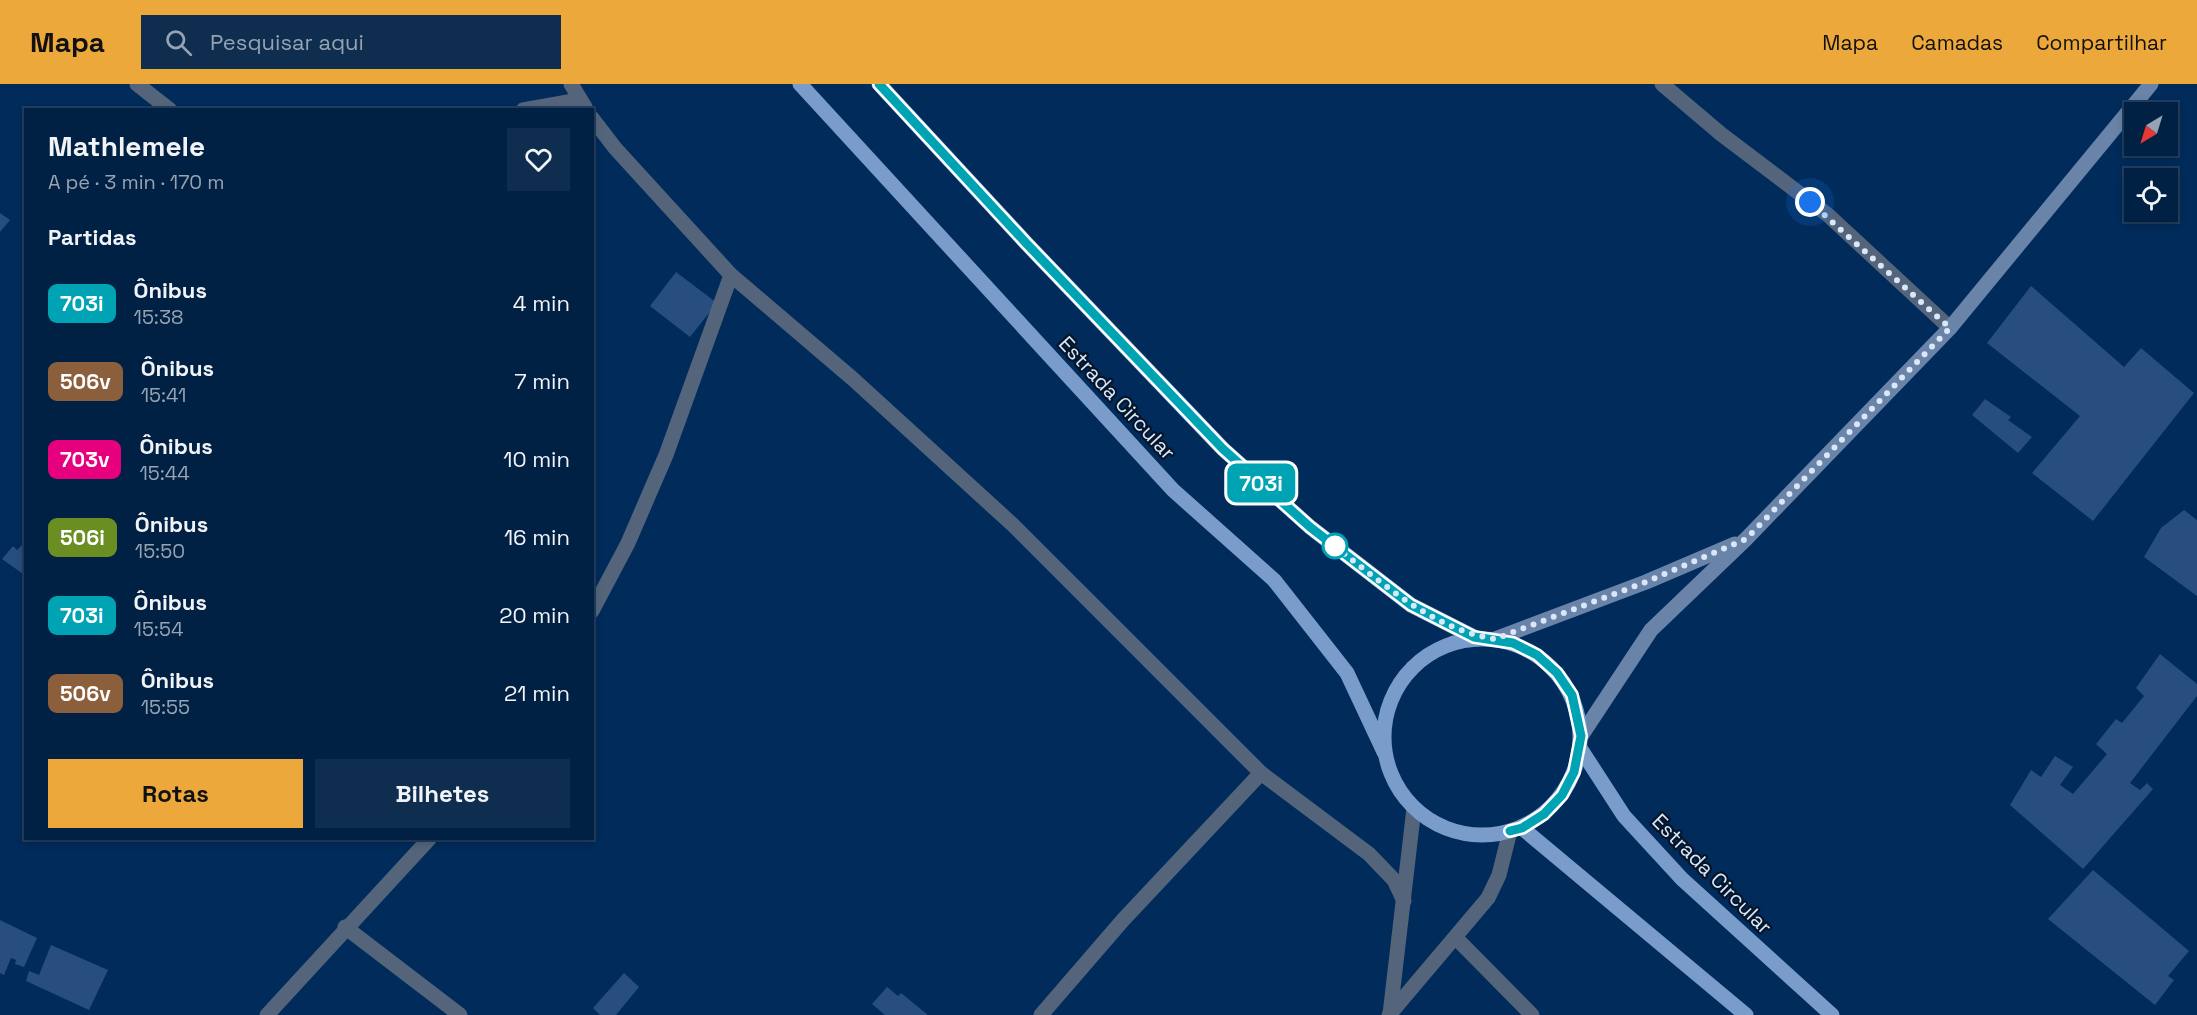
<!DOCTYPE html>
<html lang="pt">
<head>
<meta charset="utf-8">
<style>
	:root { --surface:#002044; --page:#0e2d4f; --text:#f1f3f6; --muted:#95a3b2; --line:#223e5d; --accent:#eda83b }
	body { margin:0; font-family:"Space Grotesk",sans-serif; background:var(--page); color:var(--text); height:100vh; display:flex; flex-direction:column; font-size:22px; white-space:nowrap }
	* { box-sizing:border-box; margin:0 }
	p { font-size:20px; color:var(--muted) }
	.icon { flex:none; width:33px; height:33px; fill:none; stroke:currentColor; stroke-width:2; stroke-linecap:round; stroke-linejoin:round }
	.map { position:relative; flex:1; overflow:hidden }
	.sheet { position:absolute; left:24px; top:24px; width:570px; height:732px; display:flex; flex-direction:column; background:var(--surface); border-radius:0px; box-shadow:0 3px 9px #0003,0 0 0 2px var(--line) }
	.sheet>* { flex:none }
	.badge { padding:0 12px; border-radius:9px; font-size:21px; line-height:39px }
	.needle { width:39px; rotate:218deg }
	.buttons { position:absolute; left:2124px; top:18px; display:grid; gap:12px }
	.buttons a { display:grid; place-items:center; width:54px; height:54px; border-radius:0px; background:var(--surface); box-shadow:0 3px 9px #0003,0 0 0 2px var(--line); font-size:30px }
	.you { position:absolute; width:30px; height:30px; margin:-15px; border:4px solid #fff; border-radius:50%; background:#1a73e8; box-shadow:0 0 0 9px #1a73e833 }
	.map>.badge { position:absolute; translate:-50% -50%; box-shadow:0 0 0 3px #fff }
	h2 { padding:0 24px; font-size:22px; line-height:54px }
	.round { display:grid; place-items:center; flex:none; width:63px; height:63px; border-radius:0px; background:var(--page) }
	.head { display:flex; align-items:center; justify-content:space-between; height:102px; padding:0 24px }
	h1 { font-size:28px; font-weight:700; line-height:45px }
	.cta { display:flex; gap:12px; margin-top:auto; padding:12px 24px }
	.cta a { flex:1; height:69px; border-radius:0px; background:var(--accent); color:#111; font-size:24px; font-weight:700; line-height:69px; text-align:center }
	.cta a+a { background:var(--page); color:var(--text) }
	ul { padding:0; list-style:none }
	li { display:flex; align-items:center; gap:18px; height:78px; padding:0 24px }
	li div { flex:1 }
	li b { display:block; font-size:22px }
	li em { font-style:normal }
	li .badge { min-width:66px; font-weight:700; text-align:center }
	header { display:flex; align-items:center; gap:36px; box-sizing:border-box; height:84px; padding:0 30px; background:var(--accent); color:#111 }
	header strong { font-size:28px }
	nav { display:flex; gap:33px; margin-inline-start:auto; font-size:21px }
	.search { width:420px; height:54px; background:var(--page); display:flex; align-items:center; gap:15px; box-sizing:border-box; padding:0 21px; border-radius:0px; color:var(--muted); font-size:22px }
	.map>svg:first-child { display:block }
</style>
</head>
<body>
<header>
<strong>Mapa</strong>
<div class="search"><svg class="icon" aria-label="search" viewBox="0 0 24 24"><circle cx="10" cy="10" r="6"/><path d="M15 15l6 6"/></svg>Pesquisar aqui</div>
<nav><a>Mapa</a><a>Camadas</a><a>Compartilhar</a></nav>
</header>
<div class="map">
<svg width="2197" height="931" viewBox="0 0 2197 931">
	<rect width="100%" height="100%" fill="#002b5a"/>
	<g fill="#274e7f">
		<path d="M0,129L10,136L0,148Z"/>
		<path d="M676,188L717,219L690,253L650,222Z"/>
		<path d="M2031,202L2124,283L2141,264L2194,309L2093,437L2032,389L2080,332L1987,259Z"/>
		<path d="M1985,315L2011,333L2008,336L2032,353L2018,369L1972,331Z"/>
		<path d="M2184,426L2197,436V512L2144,473L2161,444Z"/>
		<path d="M26,457V487L23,490L2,475L13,462L17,466Z"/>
		<path d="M2160,570L2197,600V612L2130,699L2140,706L2147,699L2153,705L2083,785L2010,721L2031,686L2041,693L2055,672L2073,683L2060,701L2073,710L2107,670L2096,660L2116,635L2122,639L2144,612L2136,604Z"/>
		<path d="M2093,786L2189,867L2168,892L2174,896L2155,921L2048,835Z"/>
		<path d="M0,836L37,854L24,883L15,880L16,876L11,874L4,891L0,889Z"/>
		<path d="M51,861L108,886L89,926L26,897L29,887L39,891Z"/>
		<path d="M624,889L639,903L616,931H600L593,924Z"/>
		<path d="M887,903L898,912L901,909L928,931H885L872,920Z"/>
	</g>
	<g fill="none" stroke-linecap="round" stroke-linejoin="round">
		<g stroke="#54657b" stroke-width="15">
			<path d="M137,0L170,26"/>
			<path d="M571,0L585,23"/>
			<path d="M1662,0L1721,50L1828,131L1950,244"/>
			<path d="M523,26L579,16"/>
			<path d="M592,34L615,64L731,191L853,295L1013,441L1261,689L1369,770L1394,796L1404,817"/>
			<path d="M592,527L628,459L666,371L731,191"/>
			<path d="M345,843L460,931"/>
			<path d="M1456,854L1532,931"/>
			<path d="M1390,930L1414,724"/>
			<path d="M267,931L430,754"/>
			<path d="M1041,931L1123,836L1261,689"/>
			<path d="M1389,931L1488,814L1499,791L1510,747"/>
		</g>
		<g stroke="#6984a8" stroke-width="15">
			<path d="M1495,555L1646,498L1735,460"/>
			<path d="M1581,652L1651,546L1746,455L1950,244L2151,0"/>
		</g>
		<g stroke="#799cca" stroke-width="15">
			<path d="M800,0L1173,406L1274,496L1347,589L1384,668"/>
			<path d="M879,0L1027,160L1223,365L1310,443L1411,521L1474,553"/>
			<circle cx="1482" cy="653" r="98"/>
			<path d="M1580,664L1624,732L1682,795L1832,931"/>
			<path d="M1522,744L1746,931"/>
		</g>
	</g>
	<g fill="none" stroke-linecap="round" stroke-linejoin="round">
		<defs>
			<path id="line" d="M879,0L1027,160L1223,365L1310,443L1411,521L1474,553L1513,559L1537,571L1557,589L1572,611L1581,652L1574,688L1562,711L1544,730L1522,744L1510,747"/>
		</defs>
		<use href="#line" stroke="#fff" stroke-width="14"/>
		<use href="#line" stroke="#00a3b4" stroke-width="9"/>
		<path stroke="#d9e7f9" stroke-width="6" stroke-dasharray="0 10.8" d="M1335,462L1327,456C1378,495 1430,545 1495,555L1646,498L1746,455L1950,244L1810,118"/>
	</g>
	<circle fill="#fff" stroke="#00a3b4" stroke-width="3" cx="1335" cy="462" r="12"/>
	<g text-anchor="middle" stroke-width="4.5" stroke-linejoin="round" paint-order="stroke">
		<g font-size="21" fill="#d9e7f9" stroke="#05152a">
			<text transform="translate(1117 314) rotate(47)" y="7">Estrada Circular</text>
			<text transform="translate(1712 790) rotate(45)" y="7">Estrada Circular</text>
		</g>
	</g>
</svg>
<div class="buttons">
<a><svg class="needle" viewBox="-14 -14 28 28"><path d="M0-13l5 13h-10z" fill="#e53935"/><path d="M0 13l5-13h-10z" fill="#95a3b2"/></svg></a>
<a><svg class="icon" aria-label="locate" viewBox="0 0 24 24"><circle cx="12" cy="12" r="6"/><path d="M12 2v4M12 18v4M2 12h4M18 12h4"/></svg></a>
</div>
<div class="you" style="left:1810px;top:118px"></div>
<b class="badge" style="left:1261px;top:399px;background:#00a3b4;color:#fff">703i</b>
<section class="sheet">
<div class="head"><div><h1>Mathlemele</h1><p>A pé · 3 min · 170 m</p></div><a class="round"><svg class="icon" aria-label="heart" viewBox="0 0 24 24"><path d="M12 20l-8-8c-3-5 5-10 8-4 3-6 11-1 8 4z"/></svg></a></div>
<h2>Partidas</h2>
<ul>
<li><span class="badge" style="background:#00a3b4;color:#fff">703i</span><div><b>Ônibus</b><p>15:38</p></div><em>4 min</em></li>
<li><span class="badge" style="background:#8b5e3c;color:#fff">506v</span><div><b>Ônibus</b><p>15:41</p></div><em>7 min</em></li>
<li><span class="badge" style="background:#e6007e;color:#fff">703v</span><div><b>Ônibus</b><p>15:44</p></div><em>10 min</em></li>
<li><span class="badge" style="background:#6b8e23;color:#fff">506i</span><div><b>Ônibus</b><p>15:50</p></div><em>16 min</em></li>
<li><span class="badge" style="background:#00a3b4;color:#fff">703i</span><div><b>Ônibus</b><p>15:54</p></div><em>20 min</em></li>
<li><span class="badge" style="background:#8b5e3c;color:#fff">506v</span><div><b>Ônibus</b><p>15:55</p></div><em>21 min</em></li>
</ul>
<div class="cta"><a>Rotas</a><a>Bilhetes</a></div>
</section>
</div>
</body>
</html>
